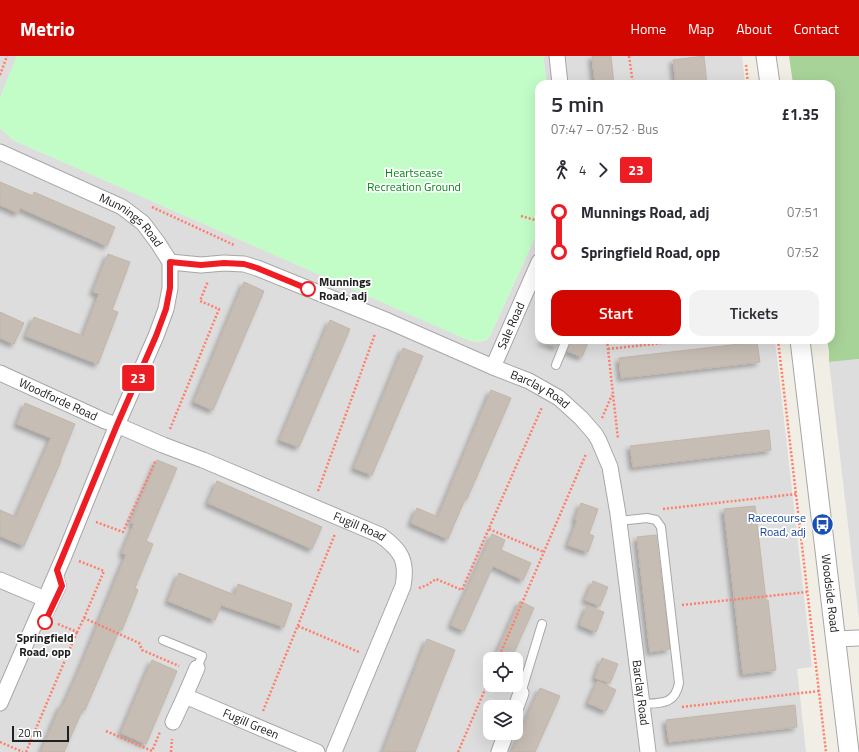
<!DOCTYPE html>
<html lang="en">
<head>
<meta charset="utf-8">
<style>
	:root { --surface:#fff; --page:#f2f2f3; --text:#2b2b33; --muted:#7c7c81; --accent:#d10700 }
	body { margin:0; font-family:"Titillium Web",sans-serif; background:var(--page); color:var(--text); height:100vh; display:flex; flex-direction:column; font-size:15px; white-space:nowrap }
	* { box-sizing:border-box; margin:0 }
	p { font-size:13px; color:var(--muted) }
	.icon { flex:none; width:22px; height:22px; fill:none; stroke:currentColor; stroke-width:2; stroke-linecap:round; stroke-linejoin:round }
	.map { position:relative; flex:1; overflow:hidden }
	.sheet { position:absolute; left:535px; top:24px; width:300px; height:264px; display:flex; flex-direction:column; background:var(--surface); border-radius:12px; box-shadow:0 4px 16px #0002 }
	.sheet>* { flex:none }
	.badge { padding:0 8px; border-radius:3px; font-size:14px; line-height:26px }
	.controls { position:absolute; left:483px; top:596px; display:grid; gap:8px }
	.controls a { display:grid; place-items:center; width:40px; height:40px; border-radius:8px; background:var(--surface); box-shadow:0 4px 16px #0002; font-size:20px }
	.scale { position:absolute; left:12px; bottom:10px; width:57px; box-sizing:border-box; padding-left:4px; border:2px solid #202020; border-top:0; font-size:11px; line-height:14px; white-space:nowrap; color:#202020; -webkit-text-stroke:3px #fff; paint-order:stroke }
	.map>.badge { position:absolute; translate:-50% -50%; box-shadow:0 0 0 2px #fff }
	.legs { display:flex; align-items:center; gap:6px; height:44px; padding:0 16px; font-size:13px }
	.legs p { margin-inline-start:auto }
	.head { display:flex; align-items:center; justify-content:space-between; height:68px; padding:0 16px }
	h1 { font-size:22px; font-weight:600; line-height:30px }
	.primary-button { display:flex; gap:8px; margin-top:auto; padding:8px 16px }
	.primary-button a { flex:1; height:46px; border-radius:12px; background:var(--accent); color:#fff; font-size:16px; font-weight:600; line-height:46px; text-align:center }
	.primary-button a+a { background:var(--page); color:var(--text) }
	ul { padding:0 16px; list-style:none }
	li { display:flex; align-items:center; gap:14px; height:40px; font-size:15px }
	li i { display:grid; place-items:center; width:6px; height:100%; margin:0 5px; background:currentColor }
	li i::after { content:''; width:10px; height:10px; margin:-5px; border:3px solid; border-radius:50%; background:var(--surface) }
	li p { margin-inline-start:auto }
	li:first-child i { background:linear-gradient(#0000 50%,currentColor 0) }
	li:last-child i { background:linear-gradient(currentColor 50%,#0000 0) }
	header { display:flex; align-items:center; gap:24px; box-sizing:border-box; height:56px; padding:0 20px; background:var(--accent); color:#fff }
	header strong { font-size:19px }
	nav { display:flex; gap:22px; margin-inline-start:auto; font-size:14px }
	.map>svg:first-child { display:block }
</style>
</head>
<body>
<header>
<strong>Metrio</strong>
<nav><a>Home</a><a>Map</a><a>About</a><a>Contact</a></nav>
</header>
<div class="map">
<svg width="859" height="696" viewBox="0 0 859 696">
	<defs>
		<filter id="shadow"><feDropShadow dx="-3.5" dy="3.5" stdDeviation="2" flood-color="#0004"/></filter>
	</defs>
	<rect width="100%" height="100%" fill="#f1eee6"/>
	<g fill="#dedddd" fill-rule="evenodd">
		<path d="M0,0H17L0,42Z"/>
		<path d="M543,0H742L745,28H547Z"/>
		<path d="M0,72L13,84L471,285L479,286L486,284L490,280L532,188L539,170V284H775L812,611L797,613L806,696H0ZM490,603H516V629H490ZM490,651H516V677H490Z"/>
		<path d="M859,303V563L829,306Z"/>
	</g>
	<path fill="#a8d398" d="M789,0H859V303L829,306V295L827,284H831V28H793Z"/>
	<path fill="#c2fdc8" d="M17,0H543L547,28H539V170L532,188L490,280C481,288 474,286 463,282L13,84L0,72V42Z"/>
	<g fill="#c6beb5" stroke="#c4b5a7" filter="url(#shadow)">
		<path d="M592,0H611L614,28H595Z"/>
		<path d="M704,0L707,28H676L673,4Z"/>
		<path d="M0,126L33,140L34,136L115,171L107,190L20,152L18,157L0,149Z"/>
		<path d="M108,198L130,206L112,254L118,256L98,308L26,280L34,261L83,280L99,238L93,236Z"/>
		<path d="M244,226L264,235L213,354L194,346Z"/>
		<path d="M0,256L24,267L14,288L0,282Z"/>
		<path d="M330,264L350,273L299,391L280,384Z"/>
		<path d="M541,284H560L557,291L541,285Z"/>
		<path d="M571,284H589L582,301L567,295Z"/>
		<path d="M757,286L760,306L621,322L619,302Z"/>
		<path d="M403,292L423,300L372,419L354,412Z"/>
		<path d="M491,334L511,342L467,443H465L448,483L411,467L417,452L438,461Z"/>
		<path d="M25,347L75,368L60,405H61L24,490L0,480V454L16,461L51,382L17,368Z"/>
		<path d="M769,374L771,394L633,411L630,390Z"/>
		<path d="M157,404L177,412L146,485L153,488L135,532L138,534L122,574L120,573L85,654L83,653L64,696H41L61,649L63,650L79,615L126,499L122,497L134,468L131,467Z"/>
		<path d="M217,425L322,471L312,493L208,447Z"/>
		<path d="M581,447L598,453L589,478L594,480L588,496L568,489L577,465L575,464Z"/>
		<path d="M755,450L766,544H768L776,614L743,618L724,453Z"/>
		<path d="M492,478L505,484L501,494L531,507L523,524L493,510L464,575L451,569Z"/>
		<path d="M656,479L670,593L650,596L637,481Z"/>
		<path d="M179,517L235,539L238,528L292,548L284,571L221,549L215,564L168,545Z"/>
		<path d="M593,525L608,531L600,550L585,544Z"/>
		<path d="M520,545L534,552L511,603H494Z"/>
		<path d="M587,550L604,556L596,576L580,569Z"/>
		<path d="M427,583L455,594L437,639L415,696H383Z"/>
		<path d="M602,602L618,608L610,627L595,622Z"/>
		<path d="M152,604L177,615L146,688L121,677Z"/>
		<path d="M598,625L616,634L606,655L588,647Z"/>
		<path d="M540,632L560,640L535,696H512Z"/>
		<path d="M795,649L797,671L669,686L666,664Z"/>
	</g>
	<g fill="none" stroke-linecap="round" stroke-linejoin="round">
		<defs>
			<g id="service">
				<path d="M556,309L566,284"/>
				<path d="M619,465L647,462L656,464L661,471L679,627C675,649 661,647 641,648"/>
				<path d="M34,573L45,566L62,530L58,517"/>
				<path d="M163,584L202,600L197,612"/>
				<path d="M521,637L542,568"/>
			</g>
			<g id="minor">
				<path d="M557,0L560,28"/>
				<path id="s1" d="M0,96L122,151L143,167L158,187L170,206V232L166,253L156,280L117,369L64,500L0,647"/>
				<path id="s2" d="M170,206L201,209L224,207L244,208L257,212L388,265L493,311L529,325L559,342L581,362L595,378L599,385L610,411L618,458L648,696"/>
				<path id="s3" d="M493,311L539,206"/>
				<path id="s4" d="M0,317L105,365L117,369L163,389L203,404L380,479C400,493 408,504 403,530L334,696"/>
				<path d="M0,524L45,543"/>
				<path d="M835,583L859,582"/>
				<path id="s5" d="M197,612L185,640L317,696"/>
				<path d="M516,651L521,637"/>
				<path d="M173,666L185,640"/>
				<path d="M499,696L506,677"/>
			</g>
			<g id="tertiary">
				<path d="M766,0L770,28"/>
				<path id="s6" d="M800,284L849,696"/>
			</g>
		</defs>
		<use href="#service" stroke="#a7a7a7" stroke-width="10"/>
		<use href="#minor" stroke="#a7a7a7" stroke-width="17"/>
		<use href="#tertiary" stroke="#a7a7a7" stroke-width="21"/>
		<g stroke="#ff7e6a" stroke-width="2.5" stroke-dasharray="2 2" stroke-linecap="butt">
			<path d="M629,0L633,28"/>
			<path d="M746,9L748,28"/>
			<path d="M0,19L7,0"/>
			<path d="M152,151L234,189"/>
			<path d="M521,160L539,165"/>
			<path d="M607,284L618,383"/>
			<path d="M778,284L826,696"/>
			<path d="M608,293L690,284"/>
			<path d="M602,362L612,339"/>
			<path d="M170,373L219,253L200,245L208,225"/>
			<path d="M318,435L375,278"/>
			<path d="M663,453L796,438"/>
			<path d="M96,466L123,476L156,404"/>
			<path d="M489,473L544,496"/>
			<path d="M79,505L104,515L84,562"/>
			<path d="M419,532L427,529L436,523L462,534L542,351"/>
			<path d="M682,549L807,536"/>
			<path d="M58,568L77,576L84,562L139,587L142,594L179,610"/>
			<path d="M298,570L359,596"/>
			<path d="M498,603L586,398"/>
			<path d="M682,651L819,635"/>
			<path d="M263,655L335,478"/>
			<path d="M106,675L152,695L160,676"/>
			<path d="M0,686L23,696"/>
			<path d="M26,696L77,576"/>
			<path d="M171,696L172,683"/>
			<path d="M458,696L490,622"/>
		</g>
		<use href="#service" stroke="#fff" stroke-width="8"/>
		<use href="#minor" stroke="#fff" stroke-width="15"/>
		<use href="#tertiary" stroke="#fff" stroke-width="19"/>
	</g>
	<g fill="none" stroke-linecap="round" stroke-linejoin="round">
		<defs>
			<path id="line-1" d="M45,566L62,530L57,514L117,369L156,280L166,253L170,232V206L201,209L224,207L244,208L257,212L308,233"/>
		</defs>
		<use href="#line-1" stroke="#fff" stroke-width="9"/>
		<use href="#line-1" stroke="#ee1d23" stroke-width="6"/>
	</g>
	<defs>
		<symbol id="bus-disc" viewBox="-11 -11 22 22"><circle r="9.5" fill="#1a4fb4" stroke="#fff"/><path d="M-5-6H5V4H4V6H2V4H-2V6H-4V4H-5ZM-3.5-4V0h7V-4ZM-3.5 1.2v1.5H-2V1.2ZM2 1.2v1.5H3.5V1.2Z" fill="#fff"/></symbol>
	</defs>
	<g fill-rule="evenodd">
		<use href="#bus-disc" x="810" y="456" width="25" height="25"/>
	</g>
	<g fill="#fff" stroke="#ee1d23" stroke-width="2">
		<circle cx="308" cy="233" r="7"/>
		<circle cx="45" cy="566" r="7"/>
	</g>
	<g text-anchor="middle" stroke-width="3.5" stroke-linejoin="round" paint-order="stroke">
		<g font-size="12" fill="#048914" stroke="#fff">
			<text x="414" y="121">Heartsease<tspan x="414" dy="14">Recreation Ground</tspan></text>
		</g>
		<g font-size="12" fill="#202020" stroke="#fff">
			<text dy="4" stroke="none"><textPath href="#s1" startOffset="149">Munnings Road</textPath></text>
			<text dy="4" stroke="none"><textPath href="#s3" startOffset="45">Sale Road</textPath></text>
			<text dy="4" stroke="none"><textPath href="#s2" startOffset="396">Barclay Road</textPath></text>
			<text dy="4" stroke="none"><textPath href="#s4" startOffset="64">Woodforde Road</textPath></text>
			<text dy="4" stroke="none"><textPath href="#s4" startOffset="391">Fugill Road</textPath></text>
			<text dy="4" stroke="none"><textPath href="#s6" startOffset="255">Woodside Road</textPath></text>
			<text dy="4" stroke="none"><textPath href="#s2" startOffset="732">Barclay Road</textPath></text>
			<text dy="4" stroke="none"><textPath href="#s5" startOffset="102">Fugill Green</textPath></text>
		</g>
		<g font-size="12" font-weight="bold" fill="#202020" stroke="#fff" text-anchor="start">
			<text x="319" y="230">Munnings<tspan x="319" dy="14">Road, adj</tspan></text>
			<text x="45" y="586" text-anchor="middle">Springfield<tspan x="45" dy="14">Road, opp</tspan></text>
		</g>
		<g font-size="12" fill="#164399" stroke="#fff" text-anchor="end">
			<text x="806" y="466">Racecourse<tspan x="806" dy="14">Road, adj</tspan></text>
		</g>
	</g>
</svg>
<div class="controls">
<a><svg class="icon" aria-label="locate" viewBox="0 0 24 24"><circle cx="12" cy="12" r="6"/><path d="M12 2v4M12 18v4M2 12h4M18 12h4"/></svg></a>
<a><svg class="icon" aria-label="layers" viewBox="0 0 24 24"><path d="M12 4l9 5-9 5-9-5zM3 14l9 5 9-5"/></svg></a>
</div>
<div class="scale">20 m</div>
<b class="badge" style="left:138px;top:322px;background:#ee1d23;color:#fff">23</b>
<section class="sheet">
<div class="head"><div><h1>5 min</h1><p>07:47 – 07:52 · Bus</p></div><b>£1.35</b></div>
<div class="legs"><svg class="icon" aria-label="walk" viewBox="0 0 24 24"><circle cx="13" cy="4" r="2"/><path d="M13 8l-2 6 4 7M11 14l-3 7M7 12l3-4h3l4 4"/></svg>4<svg class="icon" aria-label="forward" viewBox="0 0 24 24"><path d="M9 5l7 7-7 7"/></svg><b class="badge" style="background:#ee1d23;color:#fff">23</b></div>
<ul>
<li><i style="color:#ee1d23"></i><b>Munnings Road, adj</b><p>07:51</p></li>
<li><i style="color:#ee1d23"></i><b>Springfield Road, opp</b><p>07:52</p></li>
</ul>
<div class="primary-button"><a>Start</a><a>Tickets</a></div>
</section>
</div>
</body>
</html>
